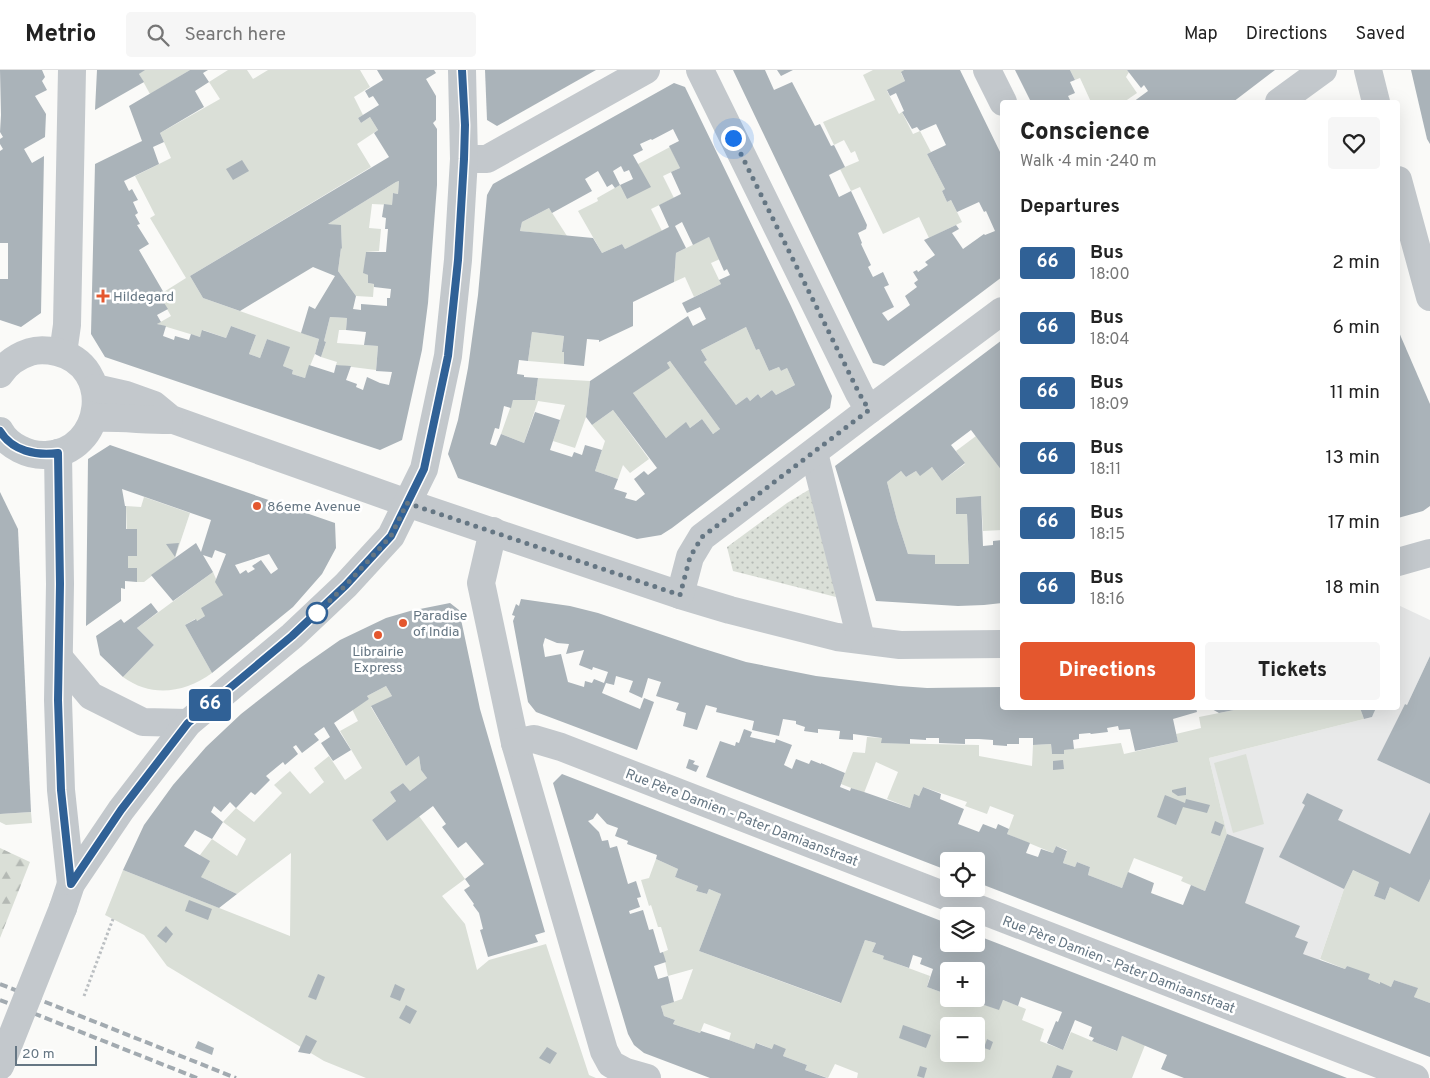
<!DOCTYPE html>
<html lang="en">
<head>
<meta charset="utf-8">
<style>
	:root { --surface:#fff; --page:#f6f6f6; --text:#222; --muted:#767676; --line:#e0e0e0; --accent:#e4572e }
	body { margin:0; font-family:Overpass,sans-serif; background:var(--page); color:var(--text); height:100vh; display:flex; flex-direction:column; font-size:19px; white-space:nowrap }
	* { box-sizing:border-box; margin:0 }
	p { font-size:16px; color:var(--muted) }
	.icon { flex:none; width:28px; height:28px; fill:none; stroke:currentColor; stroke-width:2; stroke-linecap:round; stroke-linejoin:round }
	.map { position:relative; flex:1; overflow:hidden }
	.drawer { position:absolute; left:1000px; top:30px; width:400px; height:610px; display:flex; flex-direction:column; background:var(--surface); border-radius:5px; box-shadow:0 5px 20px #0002 }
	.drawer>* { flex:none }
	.badge { padding:0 10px; border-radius:4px; font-size:18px; line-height:32px }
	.buttons { position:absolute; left:940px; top:782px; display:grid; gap:10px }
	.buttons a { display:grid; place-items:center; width:45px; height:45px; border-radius:5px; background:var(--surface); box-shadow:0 5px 20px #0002; font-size:25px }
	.scale { position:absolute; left:15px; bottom:12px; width:82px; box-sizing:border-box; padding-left:5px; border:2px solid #657683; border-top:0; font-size:14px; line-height:18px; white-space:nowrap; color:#657683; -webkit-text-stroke:4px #fff; paint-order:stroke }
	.you { position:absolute; width:25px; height:25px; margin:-12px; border:4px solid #fff; border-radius:50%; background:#1a73e8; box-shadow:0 0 0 8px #1a73e833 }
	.map>.badge { position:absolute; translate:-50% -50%; box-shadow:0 0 0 2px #fff }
	h2 { padding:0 20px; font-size:19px; line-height:45px }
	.round { display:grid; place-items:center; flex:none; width:52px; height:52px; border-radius:5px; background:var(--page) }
	.summary { display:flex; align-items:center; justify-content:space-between; height:85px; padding:0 20px }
	h1 { font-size:24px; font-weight:800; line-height:38px }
	.primary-button { display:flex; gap:10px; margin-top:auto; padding:10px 20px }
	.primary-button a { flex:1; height:58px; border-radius:5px; background:var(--accent); color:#fff; font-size:20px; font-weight:800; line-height:58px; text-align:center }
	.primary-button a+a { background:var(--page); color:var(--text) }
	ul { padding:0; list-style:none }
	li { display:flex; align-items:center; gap:15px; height:65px; padding:0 20px }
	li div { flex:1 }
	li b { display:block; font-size:19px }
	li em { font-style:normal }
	li .badge { min-width:55px; font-weight:700; text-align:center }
	header { display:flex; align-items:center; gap:30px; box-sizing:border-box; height:70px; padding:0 25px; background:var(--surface); border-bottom:1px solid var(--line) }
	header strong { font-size:24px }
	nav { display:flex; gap:28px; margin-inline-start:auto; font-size:18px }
	.search { width:350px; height:45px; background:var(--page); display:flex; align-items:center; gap:12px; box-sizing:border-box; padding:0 18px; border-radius:5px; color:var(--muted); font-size:19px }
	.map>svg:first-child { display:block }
</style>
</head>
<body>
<header>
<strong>Metrio</strong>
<div class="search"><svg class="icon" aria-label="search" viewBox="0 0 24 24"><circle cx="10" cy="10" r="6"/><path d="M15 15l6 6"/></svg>Search here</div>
<nav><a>Map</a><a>Directions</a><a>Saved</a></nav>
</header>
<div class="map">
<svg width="1430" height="1008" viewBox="0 0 1430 1008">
	<defs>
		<pattern id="grass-dots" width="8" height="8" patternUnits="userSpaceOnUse" patternTransform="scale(1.25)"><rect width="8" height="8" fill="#dadfd7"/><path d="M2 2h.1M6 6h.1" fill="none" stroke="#b4b9b4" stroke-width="1.8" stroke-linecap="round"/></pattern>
		<pattern id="forest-firs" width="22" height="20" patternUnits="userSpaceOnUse" patternTransform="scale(1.25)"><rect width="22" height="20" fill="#dadfd7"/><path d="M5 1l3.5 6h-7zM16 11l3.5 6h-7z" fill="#b4b9b4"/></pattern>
	</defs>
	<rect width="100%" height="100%" fill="#fafaf8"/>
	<path fill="#e8e9e9" d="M1398,535L1430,550V586L1407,635L1405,634L1377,690L1430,714V809L1419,832L1353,800L1344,819L1303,938L1206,820L1227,764L1209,688L1372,647L1376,638H1398Z"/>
	<path fill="url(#grass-dots)" d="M815,416L836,527L733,501L727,477L787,433Z"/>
	<path fill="url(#forest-firs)" d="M0,778L30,792L0,868Z"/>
	<g fill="#dadfd7" fill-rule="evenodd">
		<path d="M144,0H190L150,24L139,4Z"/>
		<path d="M228,0H247L253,9L268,0H360L370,17L354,27L363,45L358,48L361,53L370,47L378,60L357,74L371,97L190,206L203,228L319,269L315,284L305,308L292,304L293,300L283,296L289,277L267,269L260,288L249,284L256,265L231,256L226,268L203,260L200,267L157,254L171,246L159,225L186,208L150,148L155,145L135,106L171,88L160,63L220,29L209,12Z"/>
		<path d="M873,0H904L901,3L905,11L887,21L899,44L902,42L913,64L920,61L931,82L927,84L945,119L942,121L947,132L951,130L962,152L929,168L919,147L883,164L860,117L851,121L840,99L859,91L855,81L851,83L844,70L834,75L823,52L875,30L863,5Z"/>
		<path d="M1070,0H1127L1129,2L1126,7L1137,23L1124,32H1091L1080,8L1075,10Z"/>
		<path d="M670,77L680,98L663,106L674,128L651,139L662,161L625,179L622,174L602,183L578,141L598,131L597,128L620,115L627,129L638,94Z"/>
		<path d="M399,111L398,124L393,123L392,135L372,134L369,158L381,159L379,181L366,182L364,203L368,205V213L374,214L373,227L356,226L338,201L341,178H342L341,156L328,154L396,112Z"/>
		<path d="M549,138L567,166L520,161L522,152Z"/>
		<path d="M709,167L720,189L711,193L721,214L694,227L685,207L674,212L676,183Z"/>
		<path d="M330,247L347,248L346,260H339L337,273L378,276L376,300L336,295L337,292L321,287L326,272L324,271Z"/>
		<path d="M746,257L756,280L759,279L769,301L779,297L781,301L787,298L795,315L776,325L772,320L761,328L758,324L750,331L747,327L736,335L704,292L707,290L701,280Z"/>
		<path d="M532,262L564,266L562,281L564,282V294L528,291Z"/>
		<path d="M670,291L720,359L713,364L702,349L690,358L686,353L666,368L633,323Z"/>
		<path d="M538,308L590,311L586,347L575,378L553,371L565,335L538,331L524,373L501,364L513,330H535Z"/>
		<path d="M613,340L649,389L630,403L623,395L618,409L595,401L605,371L592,355Z"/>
		<path d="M976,366L1002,401V460L983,461L981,427L956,428L967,444L969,494H935L934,485L908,484L897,450L887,412L901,401L906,407L916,401L920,405L932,397L942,411L965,394L956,381Z"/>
		<path d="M144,427L190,443L175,488L144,512H137L128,498L126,436L141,437Z"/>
		<path d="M213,502L223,525L205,546L197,551L195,549L185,555L212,603C184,623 152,628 123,607L154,575L137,558Z"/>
		<path d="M386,616L392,626L371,637L406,696L419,686L421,700L427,708L410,721L403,713L390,722L396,731L372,750L387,771L419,746L465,809L442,826L465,854L477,900L489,890L546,874L589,1005L596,1008H366L324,991L167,896L144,865L105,845L123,800L290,866L291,783L237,824L201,807L200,785L212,769L237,786L246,769L223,752L236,738L254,752L282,723L274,715L290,701L310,724L324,712L314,698L329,686L345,710L362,698L340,661L358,651L352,639L369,629L367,626Z"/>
		<path d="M1234,638H1360L1364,649L1209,688L1227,764L1205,821L1181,811L1183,807L1134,788L1122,818L1088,805L1090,797L1077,792L1075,797L1063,793L1067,780L1056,776L1053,783L1007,764L1014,745L990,736L987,744L965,736L967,732L923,717L919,726L914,725L910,738L887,729L898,702L876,692L864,723L841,714L853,682L865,683L867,667L882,668V673L979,675V686L1032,696L1033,675L1051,674L1052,684H1063L1064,680L1121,673L1124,684L1178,672L1176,664L1201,658L1199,647L1234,640Z"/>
		<path d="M1246,684L1264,754L1233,763L1214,693Z"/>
		<path d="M31,742L32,753L6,755L0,752V744Z"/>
		<path d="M656,789L678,799L675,807L698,816L696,821L707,824L709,819L721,824L699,881L840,933L865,870L876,873L872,882L884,886V889L930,906L927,917L949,925V929H976L975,932L998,939L1003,930L1026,939L1022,950L1044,959L1040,971L1063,980L1071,962L1116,981L1122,966L1145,975L1132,1008H857L858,1003L835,994L828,1008L805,1000L807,995L783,986L786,979H772L757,973L754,979L729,970L731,963L704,953L700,963L673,954L675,950L664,946L661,936L682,929L693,899L668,906L663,882L668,880L661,857H658L651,835L649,836L641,810L649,808ZM949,956H976V984H949Z"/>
		<path d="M1353,800L1379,812L1374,826L1385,830L1390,817L1419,831L1430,809V933L1414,927L1417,918L1394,910L1391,917L1380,913V914L1368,909L1347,896L1345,899L1320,889L1344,819Z"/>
	</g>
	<g fill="#aab3b9" fill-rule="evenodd">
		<path d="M0,0H42L45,7L42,11L47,20L35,26L46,44L45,67L24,79L32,93L44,86L41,243L21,257L0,250V209H8V173H0V81L3,79L0,74V69L3,67L0,62L1,45Z"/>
		<path d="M97,0H145L139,4L144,12L95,40Z"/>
		<path d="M190,0H208L203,3L209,12L195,21L204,37L160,63L164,72L153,77L159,94L124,111L129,121L132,119L138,130L133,132L138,143L135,145L140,154L137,155L149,174L139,180L164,223L159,225L168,239L157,245L161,252L157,254L166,256L163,266L174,270L175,266L189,270L191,264L200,267L202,260L226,268L231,256L256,265L249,284L260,288L267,269L290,277L283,296L293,300L292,304L305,308L309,295L334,303L336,295L351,296L346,310L357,314L356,317L363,320L367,307L380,313L389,315L392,302L376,301L378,276L364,275L366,262L346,260L347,248L330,247L324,271L326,272L321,287L315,284L319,269L301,263L309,236L315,239L335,206L313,197L240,241L203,228L190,206L389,87L374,63L378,60L370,47L361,53L358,48L379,35L373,26L369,28L365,21L383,10L377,0H434L436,3L426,9L436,26V50L433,53L437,59V115L428,233L422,280L402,370L380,380L338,366L105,287L91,264L95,94L142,71L129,36ZM399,111L398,124L393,123L392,135L384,134L382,147L386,148L385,159H388L386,182H366L363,203L368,205V213L374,214V217L391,219L390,228H387V236L361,234V240L353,239L356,226L338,201L341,178L342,179L341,155L328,154L396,112Z"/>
		<path d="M485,0H596L497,56L487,50Z"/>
		<path d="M733,0H765L774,20L792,12L815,56L820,54L831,76L834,75L845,97L829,105L839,127L851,121L867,155L866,159L858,163L862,173L861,174L871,195L868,197L873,207L883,202L889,215L884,217L894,237L882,243L888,251L910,235L905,226L917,217L914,213L918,210L913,202L917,200L918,202L928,195L925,192L935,185L924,170L956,155L959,159L952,163L963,179L984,164L985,165L995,161L986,141L984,142L979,132L957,142L951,130L947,132L942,121L945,119L927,84L946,75L936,54L920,61L917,57L912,59L902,42L904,41L896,23L890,26L887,20L905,11L901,2L904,0H960L1002,86V207L884,296L873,293Z"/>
		<path d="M777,0H793L781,6Z"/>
		<path d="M1015,0H1070L1075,10L1070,12L1075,23L1068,26L1071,32H1031Z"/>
		<path d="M1127,0H1275L1233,32H1133L1148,21L1144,15L1141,18Z"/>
		<path d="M1411,0H1430V74L1427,69Z"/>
		<path d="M674,13L685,17L791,236L832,326L830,338L672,458L661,465L637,469L458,408L448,384L458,350L468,298L478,225L487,125L493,114ZM673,59L679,71L669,76L680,98L671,102L681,124L659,135L669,157L625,179L622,174L602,183L593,168L520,161L522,152L549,138L552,143L592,121L585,109L598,101L607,117L612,114L615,118L620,115L613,101L621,96L624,102L629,100L633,109L620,115L627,129L651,117L633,85L643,80L640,74L651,69L652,70ZM682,152L693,175L709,167L724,201L727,199L730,205L719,210L721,214L682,233L687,243L700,237L706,249L693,256L688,246L590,311L586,347L592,355L613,340L657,398L648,405L644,401L634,409L645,424L636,431L625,428L627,423L614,419L618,409L595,401L602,380L585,375L582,385L574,382L572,387L550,380L560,350L535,342L524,373L501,364L496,376L490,374L495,358L499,359L504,336L511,338L513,330H535L538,308L524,307V305L517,304L519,290L528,291L532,262L564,266L562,282H564V294L584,296L587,269L599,270V272L633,256V232L674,212L676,183L686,178L675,156ZM746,257L756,280L759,279L769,301L779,297L781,301L787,298L795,315L776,325L772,320L761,328L758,324L750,331L747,327L736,335L704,292L707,290L701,280ZM670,291L720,359L713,364L702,349L690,358L686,352L666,368L633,323L670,298L667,293Z"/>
		<path d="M242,90L249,101L233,110L226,99Z"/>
		<path d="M1398,260L1430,334V436L1423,441L1398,448Z"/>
		<path d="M1002,270V401L971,360L951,375L965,393L942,411L932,397L920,406L916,401L906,407L901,401L887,412L897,450L908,484L935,485V494H969L967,444H956V428L981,426L983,476L993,475V471L1002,470V533L984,535L958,536L876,531L835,396Z"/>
		<path d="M110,375L335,453L336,478L322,504L293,537L212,603L185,555L196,549L197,551L205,546L201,538L223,525L215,512L226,484L215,480L212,488L203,485L213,502L173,531L151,505L196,473L201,482L211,450L122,419L125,436H126V459H137V486H128V498H137V512L125,511V519L121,518V531L86,556L88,389ZM269,484L278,499L271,504L261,490L252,496L255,499L248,503L246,500L240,504L235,495Z"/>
		<path d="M0,422L18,459L31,742L0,744Z"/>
		<path d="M179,473L175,487L166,474Z"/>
		<path d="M521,529L570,536L598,543L698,577L746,592L816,606L899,616L927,618L1002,617V638H1196L1197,642L1173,649L1178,672L1135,681L1130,659L1119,660L1118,656L1107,658L1108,662L1091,664L1090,663L1079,664V669L1073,670L1074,679L1064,680V684H1052L1051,674L1033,675V668H1019V674H1007V676L993,675V670L979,669H965V674L939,673V668H926V670L910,669V674L881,673L882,668L853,664V670L839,669L840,661L818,659V663L804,661L805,657L796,654V651L783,649L779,666L752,660L754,651L716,642L717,638L706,635L697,660L683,656L686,643L676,640L679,633L656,626L661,612L648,608L642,628L629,622L633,611L616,606L614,615L606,613L602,623L640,639L644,628L654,632L637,680L536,642L528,632L513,551L515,546L512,545L516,534L519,536ZM545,568L557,573L569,574L566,584L584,580L579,595L592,600L593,597L608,602L604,613L594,609L592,613L585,611L584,617L568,612L561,584L545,587L543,575Z"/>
		<path d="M151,533L158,542L137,558L154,575L123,607L100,585L96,566L121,549L124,553Z"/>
		<path d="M450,533L459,540L480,639L545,862L535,865L538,872L488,887L480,860L483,859L479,843L473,835L474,834L464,820L470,816L465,809L484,794L466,772L458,778L442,757L446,754L433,736L387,771L372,750L396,731L390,722L403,713L410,721L427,708L421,700L419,686L406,696L371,636L392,626L386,616L367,626L369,629L334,653L351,680L333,691L321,673L330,667L324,657L314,664L319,670L302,683L296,675L293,677L298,684L285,695L283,692L266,706L270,710L255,725L251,722L236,738L230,732L221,742L214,736L211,742L223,752L212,769L195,760L184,776L210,791L201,807L237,824L219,838L123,800L144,755L173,715L206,677L241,644L300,598L340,570L386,548L410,541Z"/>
		<path d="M1430,586V714L1377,690L1405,634L1407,635Z"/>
		<path d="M1210,638H1234V640L1219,643Z"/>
		<path d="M1360,638H1376L1372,647L1364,649Z"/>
		<path d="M744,659L752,662L750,667L775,673L776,669L792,675L784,695L792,699L796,689L809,694L811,690L821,694V693L845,703L840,717L850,721L851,718L864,722L910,738L914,724L919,726L923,717L941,724L940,729L964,739L958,754L979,762L983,754L996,759L998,754L1009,759L1007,764L1030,773L1026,783L1038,787L1041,779L1053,783L1056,776L1067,781L1063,793L1075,797L1077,792L1090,797L1088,805L1122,818L1128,802L1154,813L1151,823L1183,835L1191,815L1205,821L1227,764L1264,778L1245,833L1300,856L1295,867L1308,872L1303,884L1345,899L1347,896L1370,904L1368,909L1380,914V912L1391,917L1394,910L1418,918L1414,927L1430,933V987L976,812V791H949V801L706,707L720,671L735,676L736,672L739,673Z"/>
		<path d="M689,689L695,691L693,694L699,696L696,702L686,698Z"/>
		<path d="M1063,690L1064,699L1053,700V691Z"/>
		<path d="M562,704L949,854V874H976V865L1347,1008H1184L1161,999L1167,985L1122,966L1117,981L1092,971L1094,968L1089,966L1092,957L1075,950L1063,980L1047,973L1056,951L1058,952L1062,942L1021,927L1018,936L1003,930L999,940L975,932L981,913L976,911V901H949V925L927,917L933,899L920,894L922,888L913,885L909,898L883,889L884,886L872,882L876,873L865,870L841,933L699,881L721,824L709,819L707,824L696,821L698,816L675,807L678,799L656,789L657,785L627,774L628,771L615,766L618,758L607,754L597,743L593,749L588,751L599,762L602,771L608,770L610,778L617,776L628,814L636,811L641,827L637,828L640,837L629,841L630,844L643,840L649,860L653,859L660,883L663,882L666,892L654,896L658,909L668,906L674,932L661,936L664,946L675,950L673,954L700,963L701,961L729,970L754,979L756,973L772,979L774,974L786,979L783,986L807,995L805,1000L827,1008H710L644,983L634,975L628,964L553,713Z"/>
		<path d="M1186,717V725L1178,726L1172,722V720Z"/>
		<path d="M1307,723L1343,740L1338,750L1410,784L1430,742V809L1419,832L1390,817L1385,830L1374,826L1379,812L1353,800L1344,819L1279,787L1305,735L1302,733Z"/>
		<path d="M1165,725L1185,733L1186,729L1210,735L1207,743L1183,737L1176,755L1157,747Z"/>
		<path d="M1215,751L1224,755L1220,766L1211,763Z"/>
		<path d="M189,830L212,839L208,850L185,841Z"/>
		<path d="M166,856L173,864L166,873L157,866Z"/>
		<path d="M318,904L325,907L316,930L308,927Z"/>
		<path d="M395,914L405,919L400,931L390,927Z"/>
		<path d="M406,935L417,941L410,954L399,948Z"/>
		<path d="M903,955L931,965L926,978L899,968Z"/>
		<path d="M306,965L317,971L310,984L298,982Z"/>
		<path d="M987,969L993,972L990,980L984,978Z"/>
		<path d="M198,971L214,978L212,985L195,978Z"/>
		<path d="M547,977L557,983L550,994L539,988Z"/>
		<path d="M954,984H964L960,992L953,990Z"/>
		<path d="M1057,995L1073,1001L1070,1008H1052Z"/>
		<path d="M920,996L927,998L924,1008L917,1006Z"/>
	</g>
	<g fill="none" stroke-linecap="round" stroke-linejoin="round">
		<path stroke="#bbbfc2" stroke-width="3" stroke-dasharray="2.5 2.5" stroke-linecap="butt" d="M84,926L113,849"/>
		<g stroke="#c3c8cc" stroke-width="28">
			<path d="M700,0L859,323L869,340"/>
			<path d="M987,0L1003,32"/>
			<path d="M1368,0L1376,32"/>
			<path d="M1279,32L1323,0"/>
			<path d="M464,89H487L646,0"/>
			<path d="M1398,110L1430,227"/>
			<path d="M63,283L67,255L72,0"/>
			<path d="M0,304C7,293 18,286 30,282C39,279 48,280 57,282C115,296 105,382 46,385C29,386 8,376 0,361"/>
			<path d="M95,318L126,325L154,335L171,349L407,433L680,525L730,540L837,567L900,575L1002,574"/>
			<path d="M94,348C119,347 144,350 169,350"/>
			<path d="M58,383L60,514L58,630L61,720L71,814"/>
			<path d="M814,383L861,569"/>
			<path d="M493,461L481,513L515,673L604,981L611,994L626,1002L647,1008"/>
			<path d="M1398,492L1430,483"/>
			<path d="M680,525L690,487L702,467L869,340L1002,241"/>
			<path d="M60,589L91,626L143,652L188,653"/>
			<path d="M515,673L534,669L561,677L1415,1008"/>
			<path d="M63,838L71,814L121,740L188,653L292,566L346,515L391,466L424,399L448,286L458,190L464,89L462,0"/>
		</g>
		<g stroke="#a2aab0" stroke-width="4" stroke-dasharray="8 4" stroke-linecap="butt">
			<path d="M0,914L236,1008"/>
			<path d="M0,930L197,1008"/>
		</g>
		<path stroke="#c3c8cc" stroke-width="28" d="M0,996L63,838"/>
	</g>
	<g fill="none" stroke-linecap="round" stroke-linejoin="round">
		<defs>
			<path id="line" d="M0,361C12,381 36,386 58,383L60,514L58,630L61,720L71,814L121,740L188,653L292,566L346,515L391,466L424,399L448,286L458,190L464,89L465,55L462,0"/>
		</defs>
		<use href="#line" stroke="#fff" stroke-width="11"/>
		<use href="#line" stroke="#306196" stroke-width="8"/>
		<path stroke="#657683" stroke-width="5" stroke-dasharray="0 9" d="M317,543L346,515L391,466L407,433L680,525L690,487L702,467L869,340L859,323L733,68"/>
	</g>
	<g fill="#e4572e" stroke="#fff" stroke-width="2">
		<path d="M100.5 218.5h5v5h5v5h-5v5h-5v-5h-5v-5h5z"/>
		<circle cx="257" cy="436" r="5"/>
		<circle cx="403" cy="553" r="5"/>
		<circle cx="378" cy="565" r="5"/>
	</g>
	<circle fill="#fff" stroke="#306196" stroke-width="2.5" cx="317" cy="543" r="10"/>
	<g text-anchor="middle" stroke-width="5" stroke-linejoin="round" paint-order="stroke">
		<g font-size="14" fill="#657683" stroke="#fff" text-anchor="start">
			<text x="113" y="231">Hildegard</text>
			<text x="267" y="441">86eme Avenue</text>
			<text x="413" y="550">Paradise<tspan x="413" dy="16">of India</tspan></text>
			<text x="378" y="586" text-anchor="middle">Librairie<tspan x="378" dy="16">Express</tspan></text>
		</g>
		<g font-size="14" fill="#657683" stroke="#fff">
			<text transform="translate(742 747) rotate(21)" y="5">Rue Père Damien - Pater Damiaanstraat</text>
			<text transform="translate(1119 894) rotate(21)" y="5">Rue Père Damien - Pater Damiaanstraat</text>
		</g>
	</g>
</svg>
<div class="buttons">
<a><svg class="icon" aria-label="locate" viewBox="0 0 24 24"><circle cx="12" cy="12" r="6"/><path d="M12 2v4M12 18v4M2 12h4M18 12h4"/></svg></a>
<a><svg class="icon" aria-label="layers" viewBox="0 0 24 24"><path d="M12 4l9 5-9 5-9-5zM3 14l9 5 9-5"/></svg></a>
<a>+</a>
<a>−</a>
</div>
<div class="scale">20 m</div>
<div class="you" style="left:733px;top:68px"></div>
<b class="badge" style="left:210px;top:635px;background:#306196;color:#fff">66</b>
<section class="drawer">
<div class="summary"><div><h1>Conscience</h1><p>Walk · 4 min · 240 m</p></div><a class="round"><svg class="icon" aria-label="heart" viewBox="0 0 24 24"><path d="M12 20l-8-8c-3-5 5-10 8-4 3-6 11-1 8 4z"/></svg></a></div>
<h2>Departures</h2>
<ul>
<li><span class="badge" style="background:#306196;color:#fff">66</span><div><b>Bus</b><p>18:00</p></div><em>2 min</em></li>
<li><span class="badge" style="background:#306196;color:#fff">66</span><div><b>Bus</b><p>18:04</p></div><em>6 min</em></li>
<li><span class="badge" style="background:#306196;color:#fff">66</span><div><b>Bus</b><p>18:09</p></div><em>11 min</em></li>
<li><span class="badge" style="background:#306196;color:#fff">66</span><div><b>Bus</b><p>18:11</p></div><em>13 min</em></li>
<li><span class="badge" style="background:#306196;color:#fff">66</span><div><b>Bus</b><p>18:15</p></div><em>17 min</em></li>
<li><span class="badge" style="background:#306196;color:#fff">66</span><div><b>Bus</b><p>18:16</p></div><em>18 min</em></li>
</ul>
<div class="primary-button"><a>Directions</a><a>Tickets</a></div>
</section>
</div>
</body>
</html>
